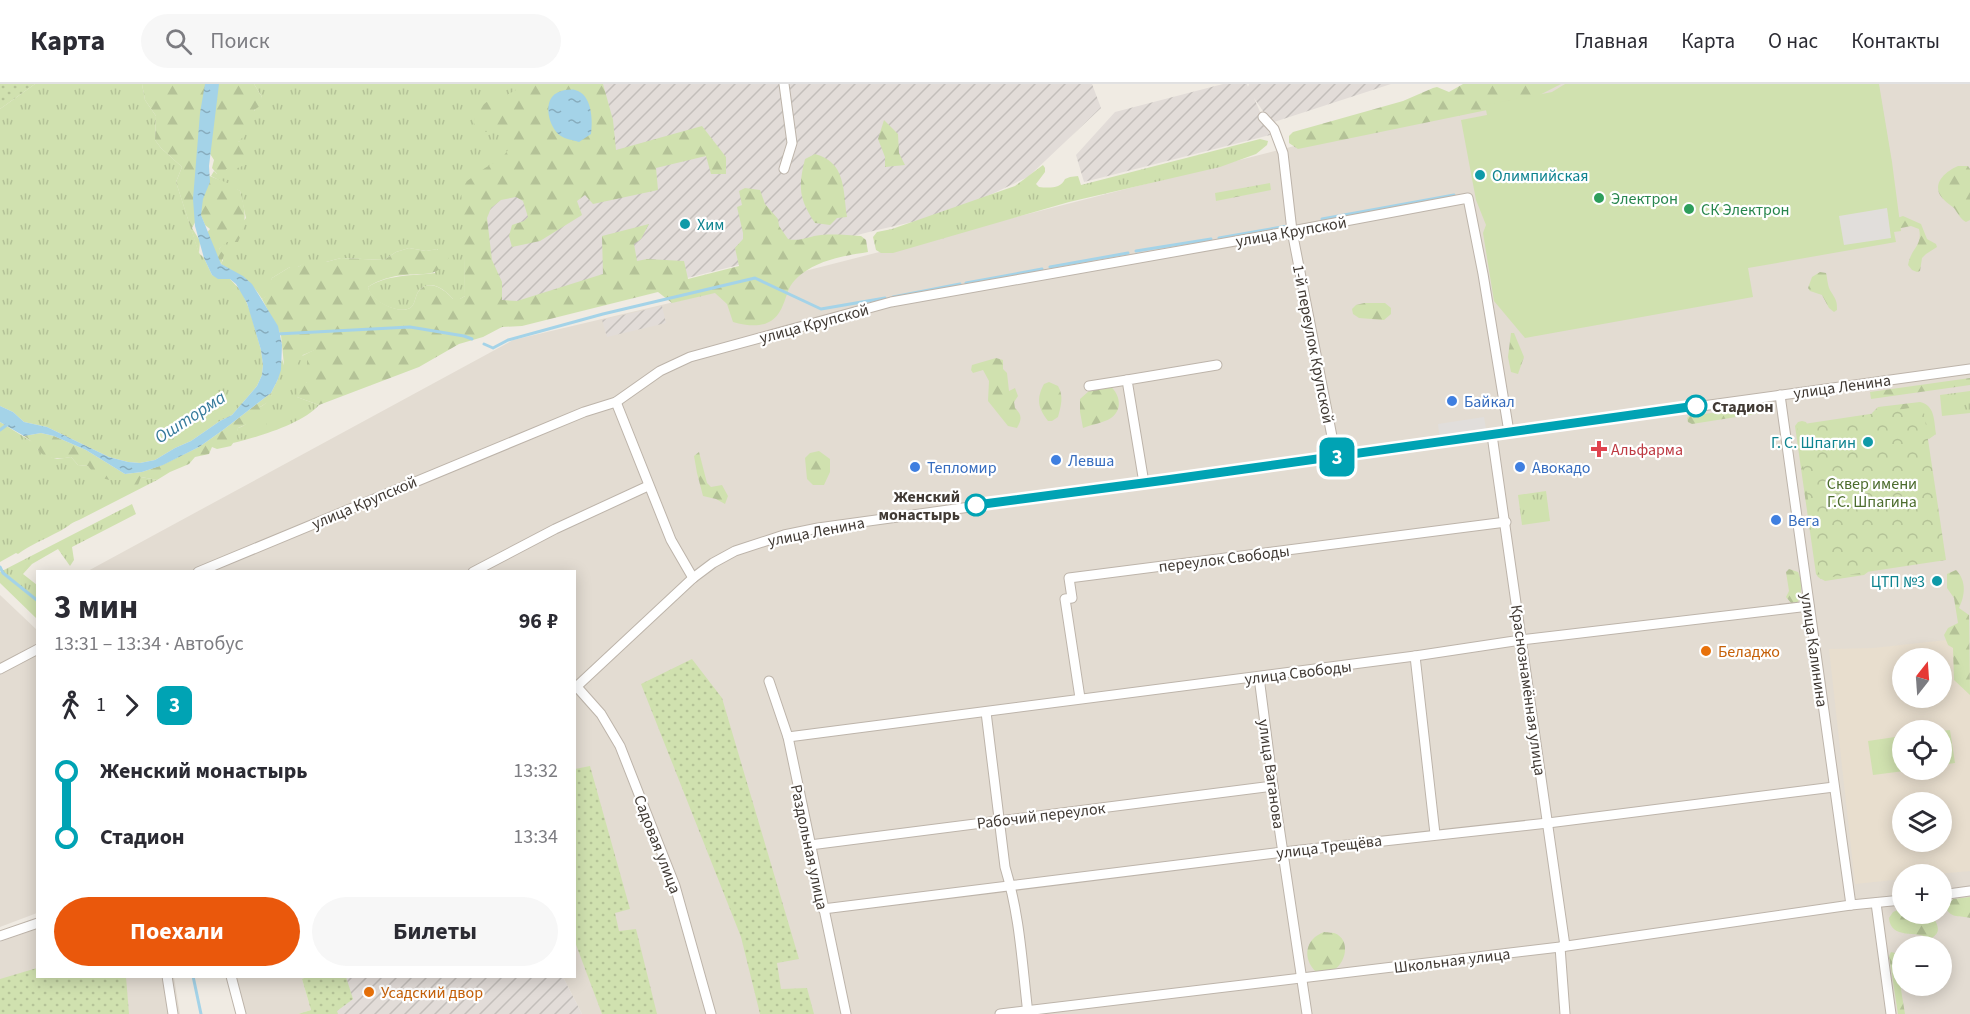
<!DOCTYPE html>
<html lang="ru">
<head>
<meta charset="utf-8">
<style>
	:root { --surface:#fff; --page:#f7f7f7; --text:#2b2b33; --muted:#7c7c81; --line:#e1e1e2; --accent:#ea580c }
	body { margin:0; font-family:"Source Sans 3",sans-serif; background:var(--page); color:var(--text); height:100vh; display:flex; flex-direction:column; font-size:22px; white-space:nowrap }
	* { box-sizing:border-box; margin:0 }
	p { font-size:20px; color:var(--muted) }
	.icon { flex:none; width:33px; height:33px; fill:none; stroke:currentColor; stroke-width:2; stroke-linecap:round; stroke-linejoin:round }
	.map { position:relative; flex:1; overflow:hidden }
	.sheet { position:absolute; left:36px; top:486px; width:540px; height:408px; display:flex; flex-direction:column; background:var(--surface); border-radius:0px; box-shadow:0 3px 15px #0003 }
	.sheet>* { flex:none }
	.badge { padding:0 12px; border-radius:9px; font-size:21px; line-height:39px }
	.needle { width:39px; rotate:17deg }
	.controls { position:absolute; left:1892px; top:564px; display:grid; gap:12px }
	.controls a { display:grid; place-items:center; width:60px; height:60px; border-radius:50%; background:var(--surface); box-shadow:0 3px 15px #0003; font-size:30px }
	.map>.badge { position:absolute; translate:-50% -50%; box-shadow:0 0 0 3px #fff }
	.legs { display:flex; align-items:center; gap:9px; height:66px; padding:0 18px; font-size:20px }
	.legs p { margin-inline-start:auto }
	.head { display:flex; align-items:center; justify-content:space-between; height:102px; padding:0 18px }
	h1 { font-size:33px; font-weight:700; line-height:45px }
	.primary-button { display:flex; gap:12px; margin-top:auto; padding:12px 18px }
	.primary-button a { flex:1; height:69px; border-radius:36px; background:var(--accent); color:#fff; font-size:24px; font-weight:700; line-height:69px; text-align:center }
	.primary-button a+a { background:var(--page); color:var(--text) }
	ul { padding:0 18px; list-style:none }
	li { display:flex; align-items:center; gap:21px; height:66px; font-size:22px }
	li i { display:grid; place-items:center; width:9px; height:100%; margin:0 8px; background:currentColor }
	li i::after { content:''; width:15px; height:15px; margin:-8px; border:4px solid; border-radius:50%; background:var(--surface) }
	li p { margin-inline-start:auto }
	li:first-child i { background:linear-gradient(#0000 50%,currentColor 0) }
	li:last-child i { background:linear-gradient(currentColor 50%,#0000 0) }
	header { display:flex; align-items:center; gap:36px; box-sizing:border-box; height:84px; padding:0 30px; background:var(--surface); border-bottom:2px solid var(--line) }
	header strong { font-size:28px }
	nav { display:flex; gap:33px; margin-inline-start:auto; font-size:21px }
	.search { width:420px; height:54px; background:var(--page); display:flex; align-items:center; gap:15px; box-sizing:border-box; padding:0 21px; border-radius:33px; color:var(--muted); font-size:22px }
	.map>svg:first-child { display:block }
</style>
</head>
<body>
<header>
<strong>Карта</strong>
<div class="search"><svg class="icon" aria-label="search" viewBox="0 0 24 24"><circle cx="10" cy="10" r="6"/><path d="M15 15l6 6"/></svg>Поиск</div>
<nav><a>Главная</a><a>Карта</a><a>О нас</a><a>Контакты</a></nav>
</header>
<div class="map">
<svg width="1970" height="930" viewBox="0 0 1970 930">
	<defs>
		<pattern id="industrial-furrows" width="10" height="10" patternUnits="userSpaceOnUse" patternTransform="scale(1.5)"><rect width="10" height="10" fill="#e2dcd8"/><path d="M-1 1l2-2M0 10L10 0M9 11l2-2" fill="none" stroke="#c3beba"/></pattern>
		<pattern id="grass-tufts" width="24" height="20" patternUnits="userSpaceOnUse" patternTransform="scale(1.5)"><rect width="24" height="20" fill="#d0e1af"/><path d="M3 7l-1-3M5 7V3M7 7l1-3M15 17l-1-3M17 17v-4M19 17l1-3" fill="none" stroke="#b4c297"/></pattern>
		<pattern id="forest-firs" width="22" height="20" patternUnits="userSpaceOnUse" patternTransform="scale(1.5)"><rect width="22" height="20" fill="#d0e1af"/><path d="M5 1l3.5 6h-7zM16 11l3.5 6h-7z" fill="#b4c297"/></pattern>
		<pattern id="park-crowns" width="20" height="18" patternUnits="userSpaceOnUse" patternTransform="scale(1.5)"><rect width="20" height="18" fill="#d0e1af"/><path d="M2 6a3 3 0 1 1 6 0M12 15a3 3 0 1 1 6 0" fill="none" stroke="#b4c297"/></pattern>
		<pattern id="garden-dots" width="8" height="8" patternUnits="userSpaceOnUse" patternTransform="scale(1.5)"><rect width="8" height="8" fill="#d0e1af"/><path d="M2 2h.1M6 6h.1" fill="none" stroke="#b4c297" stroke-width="1.8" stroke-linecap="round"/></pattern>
		<pattern id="water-ripples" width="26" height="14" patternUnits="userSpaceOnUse" patternTransform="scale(1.5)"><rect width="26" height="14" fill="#a4d3e8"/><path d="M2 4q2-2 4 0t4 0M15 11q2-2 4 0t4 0" fill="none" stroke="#87acbd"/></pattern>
	</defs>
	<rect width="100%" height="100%" fill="#f0ebe3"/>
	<g fill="#e3dcd2" fill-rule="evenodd">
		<path d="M1517,0H1970V930H582L563,893L574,892V488H86L513,256L805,187L1349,48ZM1902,574H1941V614H1902ZM1902,646H1941V686H1902ZM1902,718H1941V758H1902ZM1902,790H1941V830H1902ZM1902,862H1941V902H1902Z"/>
		<path d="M0,511L38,547L37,829L0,843Z"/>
		<path d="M37,845L38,892L174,893L180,930H0V858Z"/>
		<path d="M233,893H309L302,895L311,926L298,930H244Z"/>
	</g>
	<g fill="url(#industrial-furrows)">
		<path d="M601,0H1092L1101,24L1028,93L981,115L934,133L873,147L494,243L463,105Z"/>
		<path d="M1223,0H1247L1248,3L1249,0H1391L1271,39L1254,14L1270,51L1084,98L1076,71L1115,28Z"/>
		<path d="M662,222L666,239L607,253L602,236Z"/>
		<path d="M322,893H563L582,930H336Z"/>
	</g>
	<path fill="#e8dece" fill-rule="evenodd" d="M1965,554L1970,582V787L1937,790H1902V795L1855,800L1829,565L1873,564ZM1902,574H1941V614H1902ZM1902,646H1941V686H1902ZM1902,718H1941V758H1902Z"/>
	<g fill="url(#grass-tufts)">
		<path d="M35,0H142L145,16L156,32L155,56L161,64L182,83L176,98L199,169L204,174L212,191L223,195H230L242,208L250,227L261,266L263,281L262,291L257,302L232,331L220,337L191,357L175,364L155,376L140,379L128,378L109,373L47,343L24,338L13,328L0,322V25Z"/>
		<path d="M254,0H601L464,105L465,212L460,215H453C445,205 428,193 418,208C415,213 415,221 410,224C398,231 369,216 368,203C388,190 412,192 435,189L438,165L426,167L409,164L396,168L384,176L341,174L326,178H307L298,183H290L272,194L267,212L262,215C249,194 241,193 221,180L223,176L219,165L246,134L240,107L211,92L214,87L217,90L240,58L237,57C247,43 253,27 262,13Z"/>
		<path d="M1260,55L1268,57L1267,61L1256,70L1220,83L1069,118L893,169H881L876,166L873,153L877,148L892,145L1015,102L1043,81L1045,84V88L1036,100L1039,103C1048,104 1061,105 1065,95L1070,93L1078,92L1081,101Z"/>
		<path d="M316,265L307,287V298L297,313L319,321C302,340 258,353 233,359L238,344C254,338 250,331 260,323C265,320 268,318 272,313L271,309L278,295L282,275L284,281Z"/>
		<path d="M1970,307V329L1942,332L1940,311Z"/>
		<path d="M0,338L34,359L38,366L45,371L57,375L71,373L78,381L88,382L109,396L141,393L157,396L79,436C70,439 67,444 58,448C45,455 30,461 18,470L16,469L0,478Z"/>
		<path d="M1546,407L1550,437L1522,441L1518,411Z"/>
		<path d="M132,420L136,430L72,463L74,476L70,482L58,465L32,480L23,490L37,501V535L0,499V488Z"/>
	</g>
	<g fill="url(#forest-firs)">
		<path d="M142,0H254L262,13L260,22L254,26C256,37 246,42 245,52L238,57L240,58L254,56V67L250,79L235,85H226L223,91L217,90L212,84L214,76L207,65L202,89L230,100L240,107C246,127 247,139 238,158H227L219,165L224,171L221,180L205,151L210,145L205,141L200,129L192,144L200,157L199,170L176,98L182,83L161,64L155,56L156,32L145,16Z"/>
		<path d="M527,0H603L613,36L616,66L702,42L726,73V90H711L706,72L656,84L658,106L593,120L585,111L577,117L582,131L540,157L512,163L509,152L512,141L524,137L528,133L523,117L516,113L501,116L491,124L487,134L492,176L502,198V216L517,217L603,190L602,152L649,140L641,155L634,160L637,177L647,175L684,177L688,195L739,182L735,164L743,155V149L737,123L742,121L739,107L745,104L760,106L765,120L778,135L779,142L788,155C800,158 809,152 821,151C834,150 848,151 861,152L866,156L868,168C844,172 814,176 795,196C788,203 787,212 783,221C774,244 755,244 733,238L727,220L715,209L672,219L658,208L522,242L502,243L483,253L459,260L419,283L319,321L297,313L299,303L307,298V275L315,266L303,271L295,283L284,281L281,251L262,215L266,212V208L272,194L290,183H298L307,177L326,178L341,174L384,176L396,168L409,164L426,167L437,165L449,173C441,194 421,189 404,191C392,192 378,196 368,203C370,216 399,231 410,224C415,221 415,213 418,208C428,193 446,206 453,215H460L465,212L463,129L461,107L467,97L485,84L502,74L511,62L510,52L489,48H473L475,27L488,17L505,12Z"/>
		<path d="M1463,0H1561L1526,18L1298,65L1289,59V52L1293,48L1403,17L1433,4L1437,3L1449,8Z"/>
		<path d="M884,36L898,50L899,69L905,81L885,83V73L878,55Z"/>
		<path d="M815,70C846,78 843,106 847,133L837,134L830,141L815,139C799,115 798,103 805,75Z"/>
		<path d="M1958,82H1968L1970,85V136L1966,138C1960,135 1958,129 1954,124C1949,120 1943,116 1940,111C1933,97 1947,87 1958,82Z"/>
		<path d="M1903,132L1921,140L1927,155L1936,160L1937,163L1926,170L1922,174L1920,187L1917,188L1912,186L1908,181C1911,164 1923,162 1919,145L1911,142L1896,145L1897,134Z"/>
		<path d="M1820,188L1826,189C1827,192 1827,196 1828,200C1830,211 1838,212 1837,226L1834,228L1829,224L1822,211L1810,207L1808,204L1812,193Z"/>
		<path d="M1364,219H1385L1391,224V230L1384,236L1359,234L1353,230L1352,225L1356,221Z"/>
		<path d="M1511,249H1514L1524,273L1518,290L1511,288L1508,273Z"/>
		<path d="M996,274L1003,276V285L1007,289L1009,307L1015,304L1018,312L1014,318L1015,324C1022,331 1022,335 1017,344L1008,342L988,317L989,297L983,286L973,289L971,286L972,281Z"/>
		<path d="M1970,294V301L1871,315L1870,308Z"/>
		<path d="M1049,298L1058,302C1064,312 1061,322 1058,333L1052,337H1048C1038,324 1036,315 1044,300Z"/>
		<path d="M1104,299C1119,304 1125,325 1111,334C1104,339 1092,340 1083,344L1080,328V315L1089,307Z"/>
		<path d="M271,309L273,315L260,323L266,331L267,340L261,346L247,340L238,344L236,355L231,362L217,365L212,363L209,370L195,373L189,380L170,388L157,396L141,393L138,401H130L122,396H109L96,392L88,382L78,381L71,373C60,375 46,376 38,366C32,359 33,358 24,352L41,349L54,352L86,366L125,390L142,388L162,381L199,363L223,346Z"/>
		<path d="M1920,318C1935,321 1934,337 1936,350L1929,355L1873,335L1872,329L1878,323Z"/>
		<path d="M1764,322H1769L1768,328L1692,340L1688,338L1687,334L1689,332Z"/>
		<path d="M1802,337L1806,338L1808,342L1869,484L1868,488L1864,491L1825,497L1818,493L1816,490L1795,342L1798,338Z"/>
		<path d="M819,367L830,375V388L824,401H813L807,395L805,374L810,369Z"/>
		<path d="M699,368L707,399L711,403L722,401L728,412L725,420L716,415L703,412L697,389L694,372Z"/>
		<path d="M1789,485L1798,488C1803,499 1802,509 1797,520H1792L1786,513L1789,507L1786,488Z"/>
		<path d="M1956,486C1967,497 1965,512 1959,524L1969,531L1970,611L1954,596L1953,564L1948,561L1944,551L1948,544L1958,539L1954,514L1947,504V490Z"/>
		<path d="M1970,813V834C1960,831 1951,835 1946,824L1953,815Z"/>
		<path d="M1900,825L1902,826V830H1932C1936,839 1944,848 1930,855C1917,845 1891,857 1889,834L1893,828Z"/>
		<path d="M1324,848C1325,848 1333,849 1334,849C1352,855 1346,882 1331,887C1327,889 1320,888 1316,888C1302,874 1305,855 1324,848Z"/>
		<path d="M1891,868L1895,869L1905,930H1898L1889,872Z"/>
	</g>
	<g fill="url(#park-crowns)">
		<path d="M1270,99L1271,106L1216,117L1215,109Z"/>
		<path d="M1923,322L1946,476L1820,495L1797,341Z"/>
	</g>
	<g fill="url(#garden-dots)">
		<path d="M0,0H35L0,25Z"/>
		<path d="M692,575L722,614L799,875L777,879L781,905L807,904L814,930H760L741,853L641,600Z"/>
		<path d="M590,682L630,825L615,829L619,847L636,845L657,930H602L575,858V685Z"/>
		<path d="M37,884L38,892L126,893L129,930H0V895Z"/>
		<path d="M309,892L346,893L353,915L337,927L338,930H298L311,926L302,895Z"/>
	</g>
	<g fill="#d0e1af">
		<path d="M1565,0H1879L1892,78L1901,147L1894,148L1896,158L1748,184L1753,213L1525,254L1494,217L1483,149L1486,141L1476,116L1461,36L1487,31L1485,21L1552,8Z"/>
		<path d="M1950,646L1955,679L1941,681V647Z"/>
		<path d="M1902,652V686H1912L1873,691L1868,657Z"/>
	</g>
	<g fill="#e1dedb">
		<path d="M1887,124L1891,154L1844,161L1839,132Z"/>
		<path d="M1484,333L1487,351L1440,358L1438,340Z"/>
	</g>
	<g fill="url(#water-ripples)">
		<path d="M205,0H219L209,82L210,98L203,115L201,131L221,180L243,192L252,200L278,242L282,261L281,286L278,295L271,309L223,346L199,363L163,381L142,388L125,390L86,366L54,352L41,349L24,352L0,338V322L13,328L24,338L47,343L109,373L128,378L140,379L155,376L175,364L191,357L220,337L232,331L257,302L262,291L263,281L261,266L247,219L236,200L230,195H218L212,191L204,174L195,142L193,115L200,29Z"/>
		<path d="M565,6C568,6 572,5 575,6C592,10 593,36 591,50L579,58C573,56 565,55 561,52C550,45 544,23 552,13C555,9 560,7 565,6Z"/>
	</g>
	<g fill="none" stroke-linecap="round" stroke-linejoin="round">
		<g stroke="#a4d3e8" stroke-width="3">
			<path d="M1322,135L1454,111"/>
			<path d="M1219,154L1288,142"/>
			<path d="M1136,167L1211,155"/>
			<path d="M1050,183L1128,169"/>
			<path d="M966,199L1042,185"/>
			<path d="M893,213L960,200"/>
			<path d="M277,250L410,243L464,252L472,255"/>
			<path d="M484,260L493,264L508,256L603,230L755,194L821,225L885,214"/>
			<path d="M0,346L8,340"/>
			<path d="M0,483L3,489L38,517"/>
			<path d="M193,892L201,930"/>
		</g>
		<defs>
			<g id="minor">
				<path d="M1263,33L1274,45L1283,69L1292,147L1336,373"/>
				<path d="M784,85L792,59L784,0"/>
				<path d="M1089,302L1127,296"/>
				<path d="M1780,311L1851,821"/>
				<path d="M616,318L671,456L693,494"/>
				<path d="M1492,351L1565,862"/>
				<path d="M1144,399L1127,296L1217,281"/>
				<path d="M198,488L584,328L616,318L660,287L690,273L891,218L1292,147L1468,114L1483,190L1509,348"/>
				<path d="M473,488L555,445L648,402"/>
				<path d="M1415,572L1435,750"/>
				<path d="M0,585L38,565"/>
				<path d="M1259,593L1273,702L1307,930"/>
				<path d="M769,597L788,653L846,930"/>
				<path d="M577,603L601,630L620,662L675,802L711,930"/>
				<path d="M574,605L693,494L713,479L735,467L784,451L818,444L1970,285"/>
				<path d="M1080,614L1065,515L1072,514L1069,494L1506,438"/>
				<path d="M986,628L1005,783C1020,832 1022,879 1028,930"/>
				<path d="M788,653L1415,572L1521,556L1809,522"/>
				<path d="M810,761L1273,702"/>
				<path d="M1941,811L1970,807"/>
				<path d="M1876,819L1891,930"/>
				<path d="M823,825L1283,768L1548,739L1834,703"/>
				<path d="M0,852L38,839"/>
				<path d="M1560,863L1565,930"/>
				<path d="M167,892L173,930"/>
				<path d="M231,892L241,930"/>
				<path d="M1000,930L1560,863L1851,821L1902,816"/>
			</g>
		</defs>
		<use href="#minor" stroke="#bdb4aa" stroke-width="11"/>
		<use href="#minor" stroke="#fff" stroke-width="9"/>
	</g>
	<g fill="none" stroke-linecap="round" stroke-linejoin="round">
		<defs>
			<path id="line-1" d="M976,421L1166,396L1696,322"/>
		</defs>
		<use href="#line-1" stroke="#fff" stroke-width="14"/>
		<use href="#line-1" stroke="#00a3b4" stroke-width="9"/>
	</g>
	<g fill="#0f9aa8" stroke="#fff" stroke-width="2">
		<circle cx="1480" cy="91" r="6"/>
		<circle cx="685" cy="140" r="6"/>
		<circle cx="1868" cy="358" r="6"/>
		<circle cx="1937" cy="497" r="6"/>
	</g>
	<g fill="#2e9e5b" stroke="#fff" stroke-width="2">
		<circle cx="1599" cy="114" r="6"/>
		<circle cx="1689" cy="125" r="6"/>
	</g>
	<g fill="#3f7fe0" stroke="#fff" stroke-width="2">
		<circle cx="1452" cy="317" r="6"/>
		<circle cx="1056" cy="376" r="6"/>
		<circle cx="915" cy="383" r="6"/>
		<circle cx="1520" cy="383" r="6"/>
		<circle cx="1776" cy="436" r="6"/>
	</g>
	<g fill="#fff" stroke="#00a3b4" stroke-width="3">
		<circle cx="1696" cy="322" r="10"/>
		<circle cx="976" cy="421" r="10"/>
	</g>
	<path fill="#e0444e" stroke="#fff" stroke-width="2" d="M1596 356h6v6h6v6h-6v6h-6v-6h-6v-6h6z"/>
	<g fill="#e8710a" stroke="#fff" stroke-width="2">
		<circle cx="1706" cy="567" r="6"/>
		<circle cx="369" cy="908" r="6"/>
	</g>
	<g text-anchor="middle" stroke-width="4.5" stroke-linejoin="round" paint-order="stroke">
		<g font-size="16" fill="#0d838f" stroke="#fff" text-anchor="start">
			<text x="1492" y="97">Олимпийская</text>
			<text x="697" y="146">Хим</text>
			<text x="1856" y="364" text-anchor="end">Г. С. Шпагин</text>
			<text x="1925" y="503" text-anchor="end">ЦТП №3</text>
		</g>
		<g font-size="16" fill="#27864d" stroke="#fff" text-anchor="start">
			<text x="1611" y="120">Электрон</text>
			<text x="1701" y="131">СК Электрон</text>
		</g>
		<g font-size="16" fill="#413a34" stroke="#fff">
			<text transform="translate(1291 147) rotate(-10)" y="6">улица Крупской</text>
			<text transform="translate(814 239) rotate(-15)" y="6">улица Крупской</text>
			<text transform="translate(1314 260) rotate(79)" y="6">1-й переулок Крупской</text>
			<text transform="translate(1842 302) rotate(-8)" y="6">улица Ленина</text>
			<text transform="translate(364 418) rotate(-23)" y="6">улица Крупской</text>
			<text transform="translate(816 447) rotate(-11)" y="6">улица Ленина</text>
			<text transform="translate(1224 474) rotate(-7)" y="6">переулок Свободы</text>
			<text transform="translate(1815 566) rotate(82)" y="6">улица Калинина</text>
			<text transform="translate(1298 588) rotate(-7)" y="6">улица Свободы</text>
			<text transform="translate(1529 606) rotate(82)" y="6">Краснознамённая улица</text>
			<text transform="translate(1272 690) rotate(82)" y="6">улица Ваганова</text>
			<text transform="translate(1041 731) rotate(-7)" y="6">Рабочий переулок</text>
			<text transform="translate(658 760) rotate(69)" y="6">Садовая улица</text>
			<text transform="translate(1329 762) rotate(-7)" y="6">улица Трещёва</text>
			<text transform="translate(810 763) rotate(78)" y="6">Раздольная улица</text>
			<text transform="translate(1452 876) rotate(-7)" y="6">Школьная улица</text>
		</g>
		<g font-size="16" fill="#366cbe" stroke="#fff" text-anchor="start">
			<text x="1464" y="323">Байкал</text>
			<text x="1068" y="382">Левша</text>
			<text x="927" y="389">Тепломир</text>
			<text x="1532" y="389">Авокадо</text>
			<text x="1788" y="442">Вега</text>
		</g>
		<g font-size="16" font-weight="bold" fill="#413a34" stroke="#fff" text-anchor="start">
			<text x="1712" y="328">Стадион</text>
			<text x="960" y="418" text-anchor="end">Женский<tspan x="960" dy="18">монастырь</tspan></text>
		</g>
		<g font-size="16" fill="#be3a42" stroke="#fff" text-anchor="start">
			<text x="1611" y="371">Альфарма</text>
		</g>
		<g font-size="16" fill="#4c6c2d" stroke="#fff">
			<text x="1872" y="405">Сквер имени<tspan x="1872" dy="18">Г.С. Шпагина</tspan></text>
		</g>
		<g font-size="16" fill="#c56008" stroke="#fff" text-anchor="start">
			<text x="1718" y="573">Беладжо</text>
			<text x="381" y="914">Усадский двор</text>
		</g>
		<g font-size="18" font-style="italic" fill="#367a9b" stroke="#fff">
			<text transform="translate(190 333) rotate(-33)" y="6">Ошторма</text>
		</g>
	</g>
</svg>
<div class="controls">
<a><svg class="needle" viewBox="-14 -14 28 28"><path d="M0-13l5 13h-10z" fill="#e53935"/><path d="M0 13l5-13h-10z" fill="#7c7c81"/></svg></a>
<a><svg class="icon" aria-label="locate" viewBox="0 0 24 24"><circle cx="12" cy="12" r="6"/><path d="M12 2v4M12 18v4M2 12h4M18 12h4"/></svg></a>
<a><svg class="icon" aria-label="layers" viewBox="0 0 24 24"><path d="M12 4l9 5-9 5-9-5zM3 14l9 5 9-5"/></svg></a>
<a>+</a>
<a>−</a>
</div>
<b class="badge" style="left:1337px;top:373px;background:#00a3b4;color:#fff">3</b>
<section class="sheet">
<div class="head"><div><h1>3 мин</h1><p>13:31 – 13:34 · Автобус</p></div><b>96 ₽</b></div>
<div class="legs"><svg class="icon" aria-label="walk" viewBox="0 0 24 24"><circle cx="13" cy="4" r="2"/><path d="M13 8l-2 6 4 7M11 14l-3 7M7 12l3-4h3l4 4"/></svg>1<svg class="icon" aria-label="forward" viewBox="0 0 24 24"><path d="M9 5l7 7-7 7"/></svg><b class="badge" style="background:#00a3b4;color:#fff">3</b></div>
<ul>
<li><i style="color:#00a3b4"></i><b>Женский монастырь</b><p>13:32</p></li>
<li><i style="color:#00a3b4"></i><b>Стадион</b><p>13:34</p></li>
</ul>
<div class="primary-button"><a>Поехали</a><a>Билеты</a></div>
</section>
</div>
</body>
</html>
